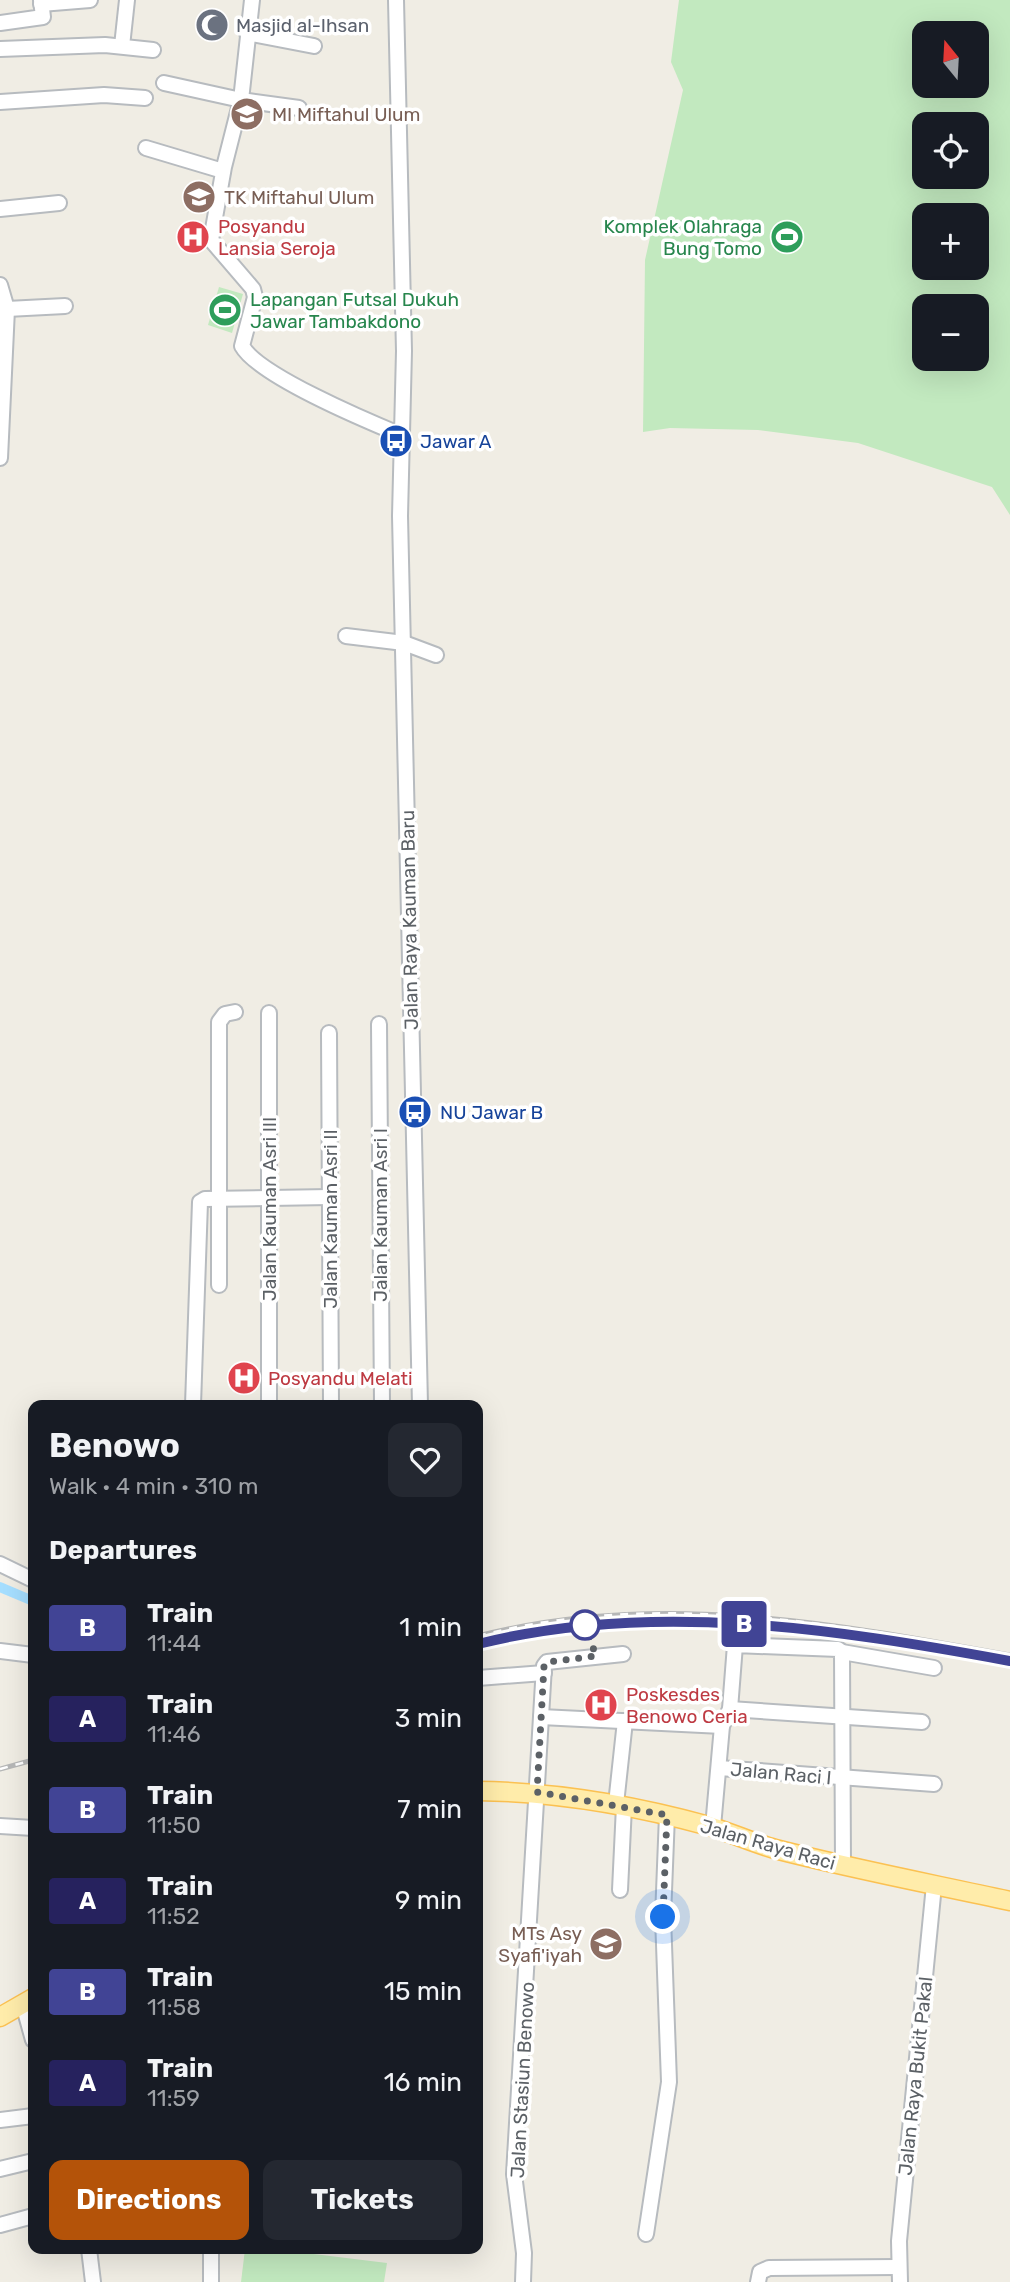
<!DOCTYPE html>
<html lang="en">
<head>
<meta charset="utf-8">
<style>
	:root { --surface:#171b24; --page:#242831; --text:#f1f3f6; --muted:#9ea1a6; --accent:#b45309 }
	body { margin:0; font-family:Rubik,sans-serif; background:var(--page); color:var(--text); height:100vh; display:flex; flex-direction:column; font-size:26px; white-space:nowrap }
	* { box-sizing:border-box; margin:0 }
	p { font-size:23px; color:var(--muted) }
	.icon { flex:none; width:38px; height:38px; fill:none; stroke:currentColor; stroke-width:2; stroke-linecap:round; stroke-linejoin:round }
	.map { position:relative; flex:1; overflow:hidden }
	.panel { position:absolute; left:28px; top:1400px; width:455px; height:854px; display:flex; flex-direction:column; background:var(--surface); border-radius:14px; box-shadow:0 7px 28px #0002 }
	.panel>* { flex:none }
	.badge { padding:0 14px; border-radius:5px; font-size:24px; line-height:46px }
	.needle { width:46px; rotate:342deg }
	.tools { position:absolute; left:912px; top:21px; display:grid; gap:14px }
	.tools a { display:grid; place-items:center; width:77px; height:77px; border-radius:14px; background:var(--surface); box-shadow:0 7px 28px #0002; font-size:35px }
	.you { position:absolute; width:35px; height:35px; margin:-18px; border:5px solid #fff; border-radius:50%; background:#1a73e8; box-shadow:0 0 0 10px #1a73e833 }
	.map>.badge { position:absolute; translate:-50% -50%; box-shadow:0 0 0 4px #fff }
	h2 { padding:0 21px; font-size:26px; line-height:63px }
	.round { display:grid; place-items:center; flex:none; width:74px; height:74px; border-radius:14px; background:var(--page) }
	.headline { display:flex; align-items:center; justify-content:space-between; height:119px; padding:0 21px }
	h1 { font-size:33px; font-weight:700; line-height:52px }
	.action { display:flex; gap:14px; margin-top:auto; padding:14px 21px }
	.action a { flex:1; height:80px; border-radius:14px; background:var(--accent); color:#fff; font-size:28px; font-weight:700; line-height:80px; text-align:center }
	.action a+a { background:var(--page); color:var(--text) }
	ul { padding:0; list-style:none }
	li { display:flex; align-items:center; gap:21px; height:91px; padding:0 21px }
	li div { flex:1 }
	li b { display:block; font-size:26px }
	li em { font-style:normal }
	li .badge { min-width:77px; font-weight:700; text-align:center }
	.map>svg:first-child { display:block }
</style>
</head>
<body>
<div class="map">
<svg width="1010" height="2282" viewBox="0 0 1010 2282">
	<rect width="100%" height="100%" fill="#f0ede4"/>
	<g fill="#c2e9bf" fill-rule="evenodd">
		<path d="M679,0H1010V515L992,487L858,443L758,430L670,428L643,432L645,260L683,90L671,62ZM924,33H976V86H924ZM924,124H976V177H924ZM924,215H976V268H924ZM924,306H976V359H924Z"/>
		<path d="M219,287L243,294L232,333L208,325Z"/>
		<path d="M245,2249H273L387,2263L384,2282H241Z"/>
	</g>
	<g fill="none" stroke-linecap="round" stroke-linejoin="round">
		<path stroke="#a5deff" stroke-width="10" d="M0,1587L33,1601"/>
		<defs>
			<g id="minor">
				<path d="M252,0L241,100L224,167L211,240L253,289L255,297L242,346C258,375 367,421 401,435"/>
				<path d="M396,0L404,351L400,516L420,1405"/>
				<path d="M41,4L90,0"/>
				<path d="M0,23L43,17L41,0"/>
				<path d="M247,33L314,46"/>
				<path d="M122,46L127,0"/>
				<path d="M0,49L105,45L153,50"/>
				<path d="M164,83L241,100L299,108"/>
				<path d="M0,102L104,95L145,98"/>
				<path d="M146,148L223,171"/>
				<path d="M0,209L59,203"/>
				<path d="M0,285L7,309L0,458"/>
				<path d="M7,309L65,306"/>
				<path d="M346,636L404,643L436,655"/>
				<path d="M269,1013V1405"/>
				<path d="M379,1024L382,1405"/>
				<path d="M329,1033L331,1405"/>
				<path d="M219,1285V1022L225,1014L235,1012"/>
				<path d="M193,1405L200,1202L205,1199L330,1197"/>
				<path d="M0,1564L33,1580"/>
				<path d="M0,1651L33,1655"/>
				<path d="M842,1652L934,1668"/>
				<path d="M478,1678L544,1673"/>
				<path d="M730,1709L922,1722"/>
				<path d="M541,1717L722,1726"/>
				<path d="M719,1768L934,1784"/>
				<path d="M616,1804L625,1721"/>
				<path d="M0,1826L33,1828"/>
				<path d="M713,1827L722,1726L730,1709L735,1645L838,1649L842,1652L843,1866"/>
				<path d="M620,1890L624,1806"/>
				<path d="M23,2004L33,2040"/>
				<path d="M0,2120L33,2116"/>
				<path d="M0,2169L33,2161"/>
				<path d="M0,2225L33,2216"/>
				<path d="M646,2234L669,2082L663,1917L667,1815"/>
				<path d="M89,2249L93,2282"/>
				<path d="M211,2249V2282"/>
				<path d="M523,2282L524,2253L514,2174L544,1666L547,1662L623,1654"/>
				<path d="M758,2282L760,2272L769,2268L897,2267"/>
				<path d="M900,2282L899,2241L934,1885"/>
			</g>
			<g id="major">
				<path d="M478,1791C557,1792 633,1805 709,1826C732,1833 753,1843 775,1849C853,1869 932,1884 1010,1901"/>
				<path d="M0,2017L33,1998"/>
			</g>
		</defs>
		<use href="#minor" stroke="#b7bbbf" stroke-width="18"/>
		<use href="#major" stroke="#fbc152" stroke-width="21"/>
		<use href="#minor" stroke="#fff" stroke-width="14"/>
		<use href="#major" stroke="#ffecaa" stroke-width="18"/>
		<defs>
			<g id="rail">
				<path d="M478,1636C654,1590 834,1623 1010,1655"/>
				<path d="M0,1769L33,1760"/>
			</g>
		</defs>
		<use href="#rail" stroke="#b6b7b7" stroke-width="5"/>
		<use href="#rail" stroke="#fff" stroke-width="2.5" stroke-dasharray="8" stroke-linecap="butt"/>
	</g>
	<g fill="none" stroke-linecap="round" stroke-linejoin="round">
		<defs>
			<path id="line" d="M478,1644C653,1600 835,1629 1010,1661"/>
		</defs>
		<use href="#line" stroke="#fff" stroke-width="16"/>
		<use href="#line" stroke="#414495" stroke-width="10"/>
		<path stroke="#5c6166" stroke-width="7" stroke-dasharray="0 12.6" d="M585,1625L596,1656L547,1662L544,1666L537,1792L667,1815L663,1917"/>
	</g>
	<defs>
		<symbol id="mosque-disc" viewBox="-11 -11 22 22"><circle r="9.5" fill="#6b7280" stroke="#fff"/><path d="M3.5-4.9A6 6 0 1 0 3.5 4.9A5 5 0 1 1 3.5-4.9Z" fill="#fff"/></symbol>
		<symbol id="school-disc" viewBox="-11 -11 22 22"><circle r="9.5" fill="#8d6e63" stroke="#fff"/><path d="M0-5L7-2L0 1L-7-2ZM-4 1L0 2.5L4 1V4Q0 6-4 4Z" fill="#fff"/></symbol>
		<symbol id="hospital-disc" viewBox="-11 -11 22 22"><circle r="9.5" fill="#e0444e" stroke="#fff"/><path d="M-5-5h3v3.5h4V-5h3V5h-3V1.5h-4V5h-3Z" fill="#fff"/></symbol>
		<symbol id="stadium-disc" viewBox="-11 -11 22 22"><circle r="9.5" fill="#2e9e5b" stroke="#fff"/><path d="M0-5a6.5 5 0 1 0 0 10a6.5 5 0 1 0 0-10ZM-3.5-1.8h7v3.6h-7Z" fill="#fff"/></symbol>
		<symbol id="bus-disc" viewBox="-11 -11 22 22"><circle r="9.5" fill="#1a4fb4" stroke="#fff"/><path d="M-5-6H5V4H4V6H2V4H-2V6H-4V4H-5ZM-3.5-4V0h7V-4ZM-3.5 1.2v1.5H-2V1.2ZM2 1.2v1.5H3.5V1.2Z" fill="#fff"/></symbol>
	</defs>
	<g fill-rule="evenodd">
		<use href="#mosque-disc" x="193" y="6" width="38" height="38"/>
		<use href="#school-disc" x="228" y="95" width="38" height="38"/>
		<use href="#school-disc" x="180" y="178" width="38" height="38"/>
		<use href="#hospital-disc" x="174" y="218" width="38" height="38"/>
		<use href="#stadium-disc" x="768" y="218" width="38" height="38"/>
		<use href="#stadium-disc" x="206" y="291" width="38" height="38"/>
		<use href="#bus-disc" x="377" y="422" width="38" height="38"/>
		<use href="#bus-disc" x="396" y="1093" width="38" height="38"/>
		<use href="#hospital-disc" x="225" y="1359" width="38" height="38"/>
		<use href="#hospital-disc" x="582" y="1686" width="38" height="38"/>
		<use href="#school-disc" x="587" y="1925" width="38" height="38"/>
	</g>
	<circle fill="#fff" stroke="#414495" stroke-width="3.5" cx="585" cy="1625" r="14"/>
	<g text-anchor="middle" stroke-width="7" stroke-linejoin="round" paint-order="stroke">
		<g font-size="19" fill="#5b616d" stroke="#fff" text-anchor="start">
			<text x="236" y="32">Masjid al-Ihsan</text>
		</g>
		<g font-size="19" fill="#785e54" stroke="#fff" text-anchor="start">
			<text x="272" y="121">MI Miftahul Ulum</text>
			<text x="224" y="204">TK Miftahul Ulum</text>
			<text x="582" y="1940" text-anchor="end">MTs Asy<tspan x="582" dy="22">Syafi'iyah</tspan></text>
		</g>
		<g font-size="19" fill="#be3a42" stroke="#fff" text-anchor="start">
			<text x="218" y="233">Posyandu<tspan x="218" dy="22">Lansia Seroja</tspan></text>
			<text x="268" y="1385">Posyandu Melati</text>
			<text x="626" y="1701">Poskesdes<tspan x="626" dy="22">Benowo Ceria</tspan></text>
		</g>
		<g font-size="19" fill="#27864d" stroke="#fff" text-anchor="end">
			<text x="762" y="233">Komplek Olahraga<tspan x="762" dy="22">Bung Tomo</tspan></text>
			<text x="250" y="306" text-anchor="start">Lapangan Futsal Dukuh<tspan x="250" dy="22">Jawar Tambakdono</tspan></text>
		</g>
		<g font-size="19" fill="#164399" stroke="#fff" text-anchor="start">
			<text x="420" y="448">Jawar A</text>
			<text x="440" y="1119">NU Jawar B</text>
		</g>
		<g font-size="19" fill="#5c6166" stroke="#fff">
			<text transform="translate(409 920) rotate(-91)" y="7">Jalan Raya Kauman Baru</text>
			<text transform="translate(269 1209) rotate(-90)" y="7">Jalan Kauman Asri III</text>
			<text transform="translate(380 1215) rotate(-90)" y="7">Jalan Kauman Asri I</text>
			<text transform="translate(330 1219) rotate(-90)" y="7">Jalan Kauman Asri II</text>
			<text transform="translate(781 1773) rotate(5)" y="7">Jalan Raci I</text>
			<text transform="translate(768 1844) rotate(16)" y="7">Jalan Raya Raci</text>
			<text transform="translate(915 2076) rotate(-84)" y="7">Jalan Raya Bukit Pakal</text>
			<text transform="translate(522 2080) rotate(-87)" y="7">Jalan Stasiun Benowo</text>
		</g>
	</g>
</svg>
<div class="tools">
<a><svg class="needle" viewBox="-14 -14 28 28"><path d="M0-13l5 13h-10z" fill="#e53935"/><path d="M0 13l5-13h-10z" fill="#9ea1a6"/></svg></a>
<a><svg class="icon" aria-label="locate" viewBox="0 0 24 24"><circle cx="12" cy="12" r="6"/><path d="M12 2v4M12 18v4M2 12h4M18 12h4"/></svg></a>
<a>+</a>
<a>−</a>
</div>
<div class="you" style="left:663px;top:1917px"></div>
<b class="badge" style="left:744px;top:1624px;background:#414495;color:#fff">B</b>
<section class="panel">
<div class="headline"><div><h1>Benowo</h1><p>Walk · 4 min · 310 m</p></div><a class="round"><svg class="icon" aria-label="heart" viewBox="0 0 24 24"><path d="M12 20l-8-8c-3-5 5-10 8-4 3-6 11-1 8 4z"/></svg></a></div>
<h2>Departures</h2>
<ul>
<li><span class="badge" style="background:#414495;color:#fff">B</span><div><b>Train</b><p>11:44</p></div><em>1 min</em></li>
<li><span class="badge" style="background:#26225e;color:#fff">A</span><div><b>Train</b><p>11:46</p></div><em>3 min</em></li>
<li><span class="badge" style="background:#414495;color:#fff">B</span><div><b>Train</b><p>11:50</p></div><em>7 min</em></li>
<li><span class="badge" style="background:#26225e;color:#fff">A</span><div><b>Train</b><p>11:52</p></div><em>9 min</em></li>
<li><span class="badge" style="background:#414495;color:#fff">B</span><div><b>Train</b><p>11:58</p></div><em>15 min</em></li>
<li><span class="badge" style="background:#26225e;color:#fff">A</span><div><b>Train</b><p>11:59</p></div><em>16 min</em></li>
</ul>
<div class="action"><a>Directions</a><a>Tickets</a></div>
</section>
</div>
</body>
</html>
